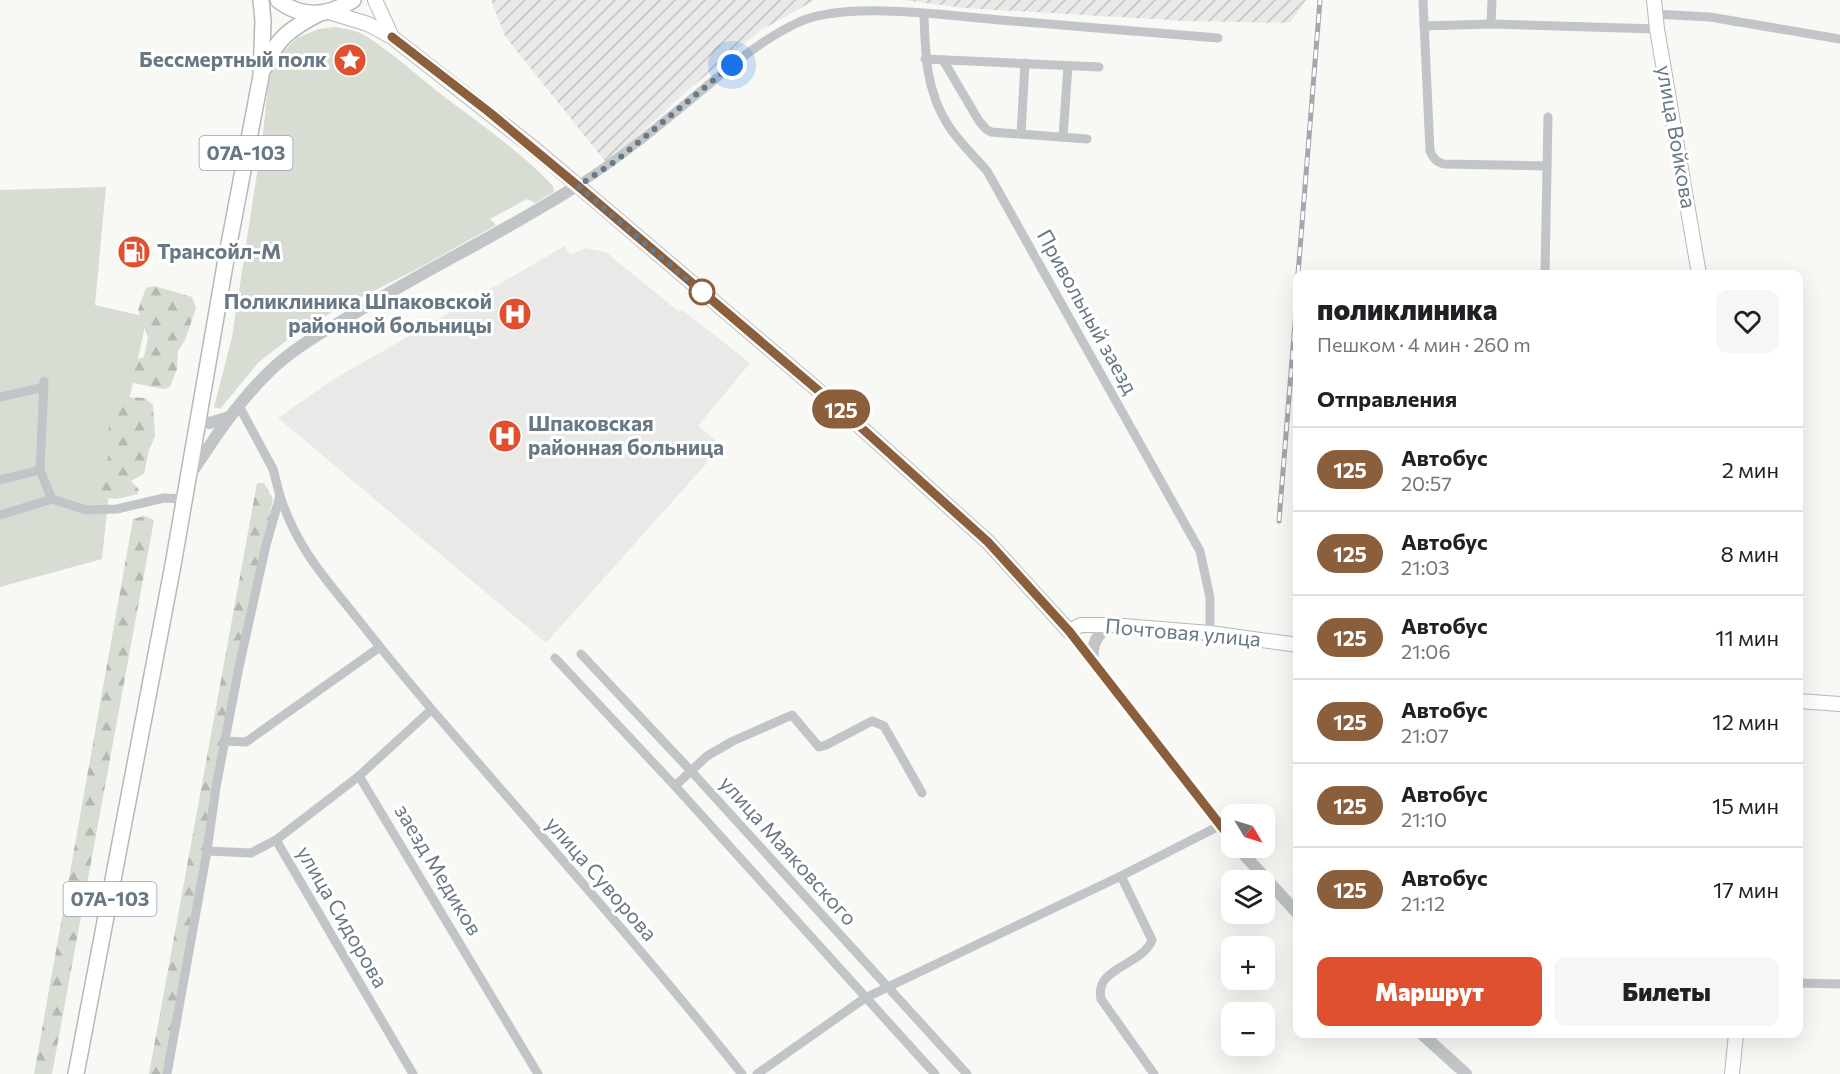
<!DOCTYPE html>
<html lang="ru">
<head>
<meta charset="utf-8">
<style>
	:root { --surface:#fff; --page:#f6f6f6; --text:#202124; --muted:#757577; --line:#e0e0e0; --accent:#df512e }
	body { margin:0; font-family:Commissioner,sans-serif; background:var(--page); color:var(--text); height:100vh; display:flex; flex-direction:column; font-size:22px; white-space:nowrap }
	* { box-sizing:border-box; margin:0 }
	p { font-size:20px; color:var(--muted) }
	.icon { flex:none; width:33px; height:33px; fill:none; stroke:currentColor; stroke-width:2; stroke-linecap:round; stroke-linejoin:round }
	.map { position:relative; flex:1; overflow:hidden }
	.drawer { position:absolute; left:1293px; top:270px; width:510px; height:768px; display:flex; flex-direction:column; background:var(--surface); border-radius:12px; box-shadow:0 6px 24px #0002 }
	.drawer>* { flex:none }
	.badge { padding:0 12px; border-radius:20px; font-size:21px; line-height:39px }
	.needle { width:39px; rotate:128deg }
	.tools { position:absolute; left:1221px; top:804px; display:grid; gap:12px }
	.tools a { display:grid; place-items:center; width:54px; height:54px; border-radius:12px; background:var(--surface); box-shadow:0 6px 24px #0002; font-size:30px }
	.you { position:absolute; width:30px; height:30px; margin:-15px; border:4px solid #fff; border-radius:50%; background:#1a73e8; box-shadow:0 0 0 9px #1a73e833 }
	.map>.badge { position:absolute; translate:-50% -50%; box-shadow:0 0 0 3px #fff }
	h2 { padding:0 24px; font-size:22px; line-height:54px }
	.round { display:grid; place-items:center; flex:none; width:63px; height:63px; border-radius:12px; background:var(--page) }
	.summary { display:flex; align-items:center; justify-content:space-between; height:102px; padding:0 24px }
	h1 { font-size:28px; font-weight:800; line-height:45px }
	.button { display:flex; gap:12px; margin-top:auto; padding:12px 24px }
	.button a { flex:1; height:69px; border-radius:12px; background:var(--accent); color:#fff; font-size:24px; font-weight:800; line-height:69px; text-align:center }
	.button a+a { background:var(--page); color:var(--text) }
	ul { padding:0; list-style:none }
	li { display:flex; align-items:center; gap:18px; height:84px; padding:0 24px; border-top:2px solid var(--line) }
	li div { flex:1 }
	li b { display:block; font-size:22px }
	li em { font-style:normal }
	li .badge { min-width:66px; font-weight:700; text-align:center }
	.map>svg:first-child { display:block }
</style>
</head>
<body>
<div class="map">
<svg width="1840" height="1074" viewBox="0 0 1840 1074">
	<defs>
		<pattern id="industrial-furrows" width="10" height="10" patternUnits="userSpaceOnUse" patternTransform="scale(1.5)"><rect width="10" height="10" fill="#e9e9e8"/><path d="M-1 1l2-2M0 10L10 0M9 11l2-2" fill="none" stroke="#c1c2c2"/></pattern>
		<pattern id="forest-firs" width="22" height="20" patternUnits="userSpaceOnUse" patternTransform="scale(1.5)"><rect width="22" height="20" fill="#d8ddd4"/><path d="M5 1l3.5 6h-7zM16 11l3.5 6h-7z" fill="#b3b8b2"/></pattern>
	</defs>
	<rect width="100%" height="100%" fill="#f8f8f5"/>
	<path fill="#e9e9e8" d="M565,246L570,255L585,248L606,252L679,312L681,309L750,363L698,426L722,446L546,643L278,418L331,381Z"/>
	<g fill="url(#industrial-furrows)">
		<path d="M491,0H815L761,30L695,84L607,164L505,36Z"/>
		<path d="M903,0H1306L1290,23L1186,21L964,8Z"/>
	</g>
	<g fill="#d8ddd4">
		<path d="M335,27C346,29 356,30 366,36C394,54 420,78 446,98C483,126 522,153 553,186L554,192L535,203L527,199L490,219L496,225L421,267L332,312L286,341L259,362L220,409L214,407L232,337L263,134L269,77L281,54L297,38L319,29Z"/>
		<path d="M106,187L95,305L147,317L109,492L102,559L0,587V190Z"/>
	</g>
	<g fill="url(#forest-firs)">
		<path d="M154,286L192,297L196,308L185,340L178,351L177,369L170,387L163,389L128,382L126,377L131,361L144,357L148,338L138,310L146,288Z"/>
		<path d="M123,397L145,398L153,405L155,436L149,450L144,474L131,481L139,490L138,494L116,499L101,497L99,491L114,435L108,431L117,400Z"/>
		<path d="M257,483H264L273,499L204,852L164,1074H149Z"/>
		<path d="M144,516L154,520L52,1074H34L133,519Z"/>
	</g>
	<g fill="none" stroke-linecap="round" stroke-linejoin="round">
		<defs>
			<g id="secondary">
				<path d="M375,0L392,37"/>
				<path d="M1654,0L1657,29L1699,274"/>
				<path d="M329,12L368,24L392,37L536,150L846,414L988,542L1069,631L1081,625H1111L1210,633L1298,645"/>
				<path d="M1798,701L1840,704"/>
				<path d="M1732,1074L1736,1034"/>
			</g>
			<g id="primary">
				<path d="M278,0C302,19 329,16 353,0"/>
				<path d="M264,68C277,38 290,29 318,14"/>
				<path d="M76,1074L173,565L225,265L261,76L263,21L261,0"/>
			</g>
		</defs>
		<use href="#secondary" stroke="#b3b9bd" stroke-width="16"/>
		<use href="#primary" stroke="#b4b9bc" stroke-width="18"/>
		<g stroke="#c1c5c8" stroke-width="9">
			<path d="M1423,0L1430,151C1433,158 1436,162 1444,164L1547,166"/>
			<path d="M924,14C925,53 926,91 948,125C958,141 974,156 987,171L1200,551L1210,598V633"/>
			<path d="M1654,14L1710,17L1840,39"/>
			<path d="M1491,24L1492,0"/>
			<path d="M1424,26L1491,24L1657,29"/>
			<path d="M925,59L1099,67"/>
			<path d="M943,60L979,121L986,129L991,132L1087,139"/>
			<path d="M1021,134L1025,63"/>
			<path d="M1063,137L1068,66"/>
			<path d="M578,185C622,157 661,124 701,91C731,66 761,40 797,23C844,0 947,16 1000,20C1073,26 1145,32 1218,38"/>
			<path d="M1545,274L1548,117"/>
			<path d="M44,381L40,470L52,499L86,510L117,509L164,498L185,499"/>
			<path d="M0,397L44,387"/>
			<path d="M0,480L40,470"/>
			<path d="M280,496C297,548 324,577 357,618C390,660 424,701 459,741C554,851 651,960 742,1074"/>
			<path d="M0,515L52,499"/>
			<path d="M581,654L691,771L967,1074"/>
			<path d="M555,658L675,786L935,1074"/>
			<path d="M225,741L246,742L380,647"/>
			<path d="M359,776L431,710"/>
			<path d="M675,786L707,756L733,741L792,715L819,747L826,745L872,721L884,726L922,793"/>
			<path d="M276,840L359,776L538,1074"/>
			<path d="M207,851L251,853L276,840L413,1074"/>
			<path d="M1121,876L1152,940C1142,966 1094,967 1101,999L1154,1074"/>
			<path d="M1798,983L1840,984"/>
			<path d="M167,1074L207,851L216,787L239,667L266,545L280,496L273,469L239,406"/>
			<path d="M757,1074L865,998L1121,876L1219,826"/>
		</g>
		<g stroke="#c1c5c8" stroke-width="12">
			<path d="M198,421L210,423L229,417"/>
			<path d="M189,477C213,440 237,403 269,372C293,348 323,332 352,315C426,269 505,232 578,185"/>
			<path d="M1069,631L1232,840"/>
			<path d="M1093,663C1091,645 1096,634 1111,625"/>
			<path d="M1238,848L1298,914"/>
			<path d="M1422,1034L1466,1074"/>
		</g>
		<use href="#secondary" stroke="#fff" stroke-width="14"/>
		<use href="#primary" stroke="#fff" stroke-width="15"/>
		<defs>
			<g id="rail">
				<path d="M1298,274L1320,0"/>
				<path d="M1279,521L1298,286"/>
			</g>
		</defs>
		<use href="#rail" stroke="#a2a9ae" stroke-width="5"/>
		<use href="#rail" stroke="#fff" stroke-width="3" stroke-dasharray="9" stroke-linecap="butt"/>
	</g>
	<g fill="none" stroke-linecap="round" stroke-linejoin="round">
		<defs>
			<path id="line" d="M392,37L489,112L578,186L846,414L988,542L1069,631L1232,840"/>
		</defs>
		<use href="#line" stroke="#fff" stroke-width="14"/>
		<use href="#line" stroke="#8b5e3c" stroke-width="9"/>
		<path stroke="#687985" stroke-width="6" stroke-dasharray="0 10.8" d="M702,292L706,296L578,186L617,160L732,65"/>
	</g>
	<defs>
		<symbol id="sight-disc" viewBox="-11 -11 22 22"><circle r="9.5" fill="#df512e" stroke="#fff"/><path d="M0-6L1.8-2.2L6-1.7L2.9 1.2L3.7 5.4L0 3.3L-3.7 5.4L-2.9 1.2L-6-1.7L-1.8-2.2Z" fill="#fff"/></symbol>
		<symbol id="fuel-disc" viewBox="-11 -11 22 22"><circle r="9.5" fill="#df512e" stroke="#fff"/><path d="M-5.5-6h7V0h2V4h1.3V-2.5L3-4.5l.8-.8L6-3V5H2.5V1h-1V6h-7ZM-4.2-4.7v3.2H.2V-4.7Z" fill="#fff"/></symbol>
		<symbol id="hospital-disc" viewBox="-11 -11 22 22"><circle r="9.5" fill="#df512e" stroke="#fff"/><path d="M-5-5h3v3.5h4V-5h3V5h-3V1.5h-4V5h-3Z" fill="#fff"/></symbol>
	</defs>
	<g fill-rule="evenodd">
		<use href="#sight-disc" x="331" y="41" width="38" height="38"/>
		<use href="#fuel-disc" x="115" y="233" width="38" height="38"/>
		<use href="#hospital-disc" x="496" y="295" width="38" height="38"/>
		<use href="#hospital-disc" x="486" y="417" width="38" height="38"/>
	</g>
	<circle fill="#fff" stroke="#8b5e3c" stroke-width="3" cx="702" cy="292" r="12"/>
	<g text-anchor="middle" stroke-width="6" stroke-linejoin="round" paint-order="stroke">
		<g fill="#fff" stroke="#95a1aa" stroke-width="1.5">
			<rect x="199.5" y="136" width="93" height="34" rx="4.5"/>
			<rect x="63.5" y="882" width="93" height="34" rx="4.5"/>
		</g>
		<g font-size="20" font-weight="bold" fill="#687985">
			<text x="246" y="160">07А-103</text>
			<text x="110" y="906">07А-103</text>
		</g>
		<g font-size="21" font-weight="bold" fill="#687985" stroke="#fff" text-anchor="end">
			<text x="327" y="67">Бессмертный полк</text>
			<text x="157" y="259" text-anchor="start">Трансойл-М</text>
			<text x="492" y="309">Поликлиника Шпаковской<tspan x="492" dy="24">районной больницы</tspan></text>
			<text x="528" y="431" text-anchor="start">Шпаковская<tspan x="528" dy="24">районная больница</tspan></text>
		</g>
		<g font-size="21" fill="#687985" stroke="#fff">
			<text transform="translate(1676 137) rotate(80)" y="7">улица Войкова</text>
			<text transform="translate(1087 312) rotate(61)" y="7">Привольный заезд</text>
			<text transform="translate(1183 633) rotate(5)" y="7">Почтовая улица</text>
			<text transform="translate(788 851) rotate(48)" y="7">улица Маяковского</text>
			<text transform="translate(438 870) rotate(59)" y="7">заезд Медиков</text>
			<text transform="translate(601 879) rotate(49)" y="7">улица Суворова</text>
			<text transform="translate(342 917) rotate(60)" y="7">улица Сидорова</text>
		</g>
	</g>
</svg>
<div class="tools">
<a><svg class="needle" viewBox="-14 -14 28 28"><path d="M0-13l5 13h-10z" fill="#e53935"/><path d="M0 13l5-13h-10z" fill="#757577"/></svg></a>
<a><svg class="icon" aria-label="layers" viewBox="0 0 24 24"><path d="M12 4l9 5-9 5-9-5zM3 14l9 5 9-5"/></svg></a>
<a>+</a>
<a>−</a>
</div>
<div class="you" style="left:732px;top:65px"></div>
<b class="badge" style="left:841px;top:409px;background:#8b5e3c;color:#fff">125</b>
<section class="drawer">
<div class="summary"><div><h1>поликлиника</h1><p>Пешком · 4 мин · 260 m</p></div><a class="round"><svg class="icon" aria-label="heart" viewBox="0 0 24 24"><path d="M12 20l-8-8c-3-5 5-10 8-4 3-6 11-1 8 4z"/></svg></a></div>
<h2>Отправления</h2>
<ul>
<li><span class="badge" style="background:#8b5e3c;color:#fff">125</span><div><b>Автобус</b><p>20:57</p></div><em>2 мин</em></li>
<li><span class="badge" style="background:#8b5e3c;color:#fff">125</span><div><b>Автобус</b><p>21:03</p></div><em>8 мин</em></li>
<li><span class="badge" style="background:#8b5e3c;color:#fff">125</span><div><b>Автобус</b><p>21:06</p></div><em>11 мин</em></li>
<li><span class="badge" style="background:#8b5e3c;color:#fff">125</span><div><b>Автобус</b><p>21:07</p></div><em>12 мин</em></li>
<li><span class="badge" style="background:#8b5e3c;color:#fff">125</span><div><b>Автобус</b><p>21:10</p></div><em>15 мин</em></li>
<li><span class="badge" style="background:#8b5e3c;color:#fff">125</span><div><b>Автобус</b><p>21:12</p></div><em>17 мин</em></li>
</ul>
<div class="button"><a>Маршрут</a><a>Билеты</a></div>
</section>
</div>
</body>
</html>
